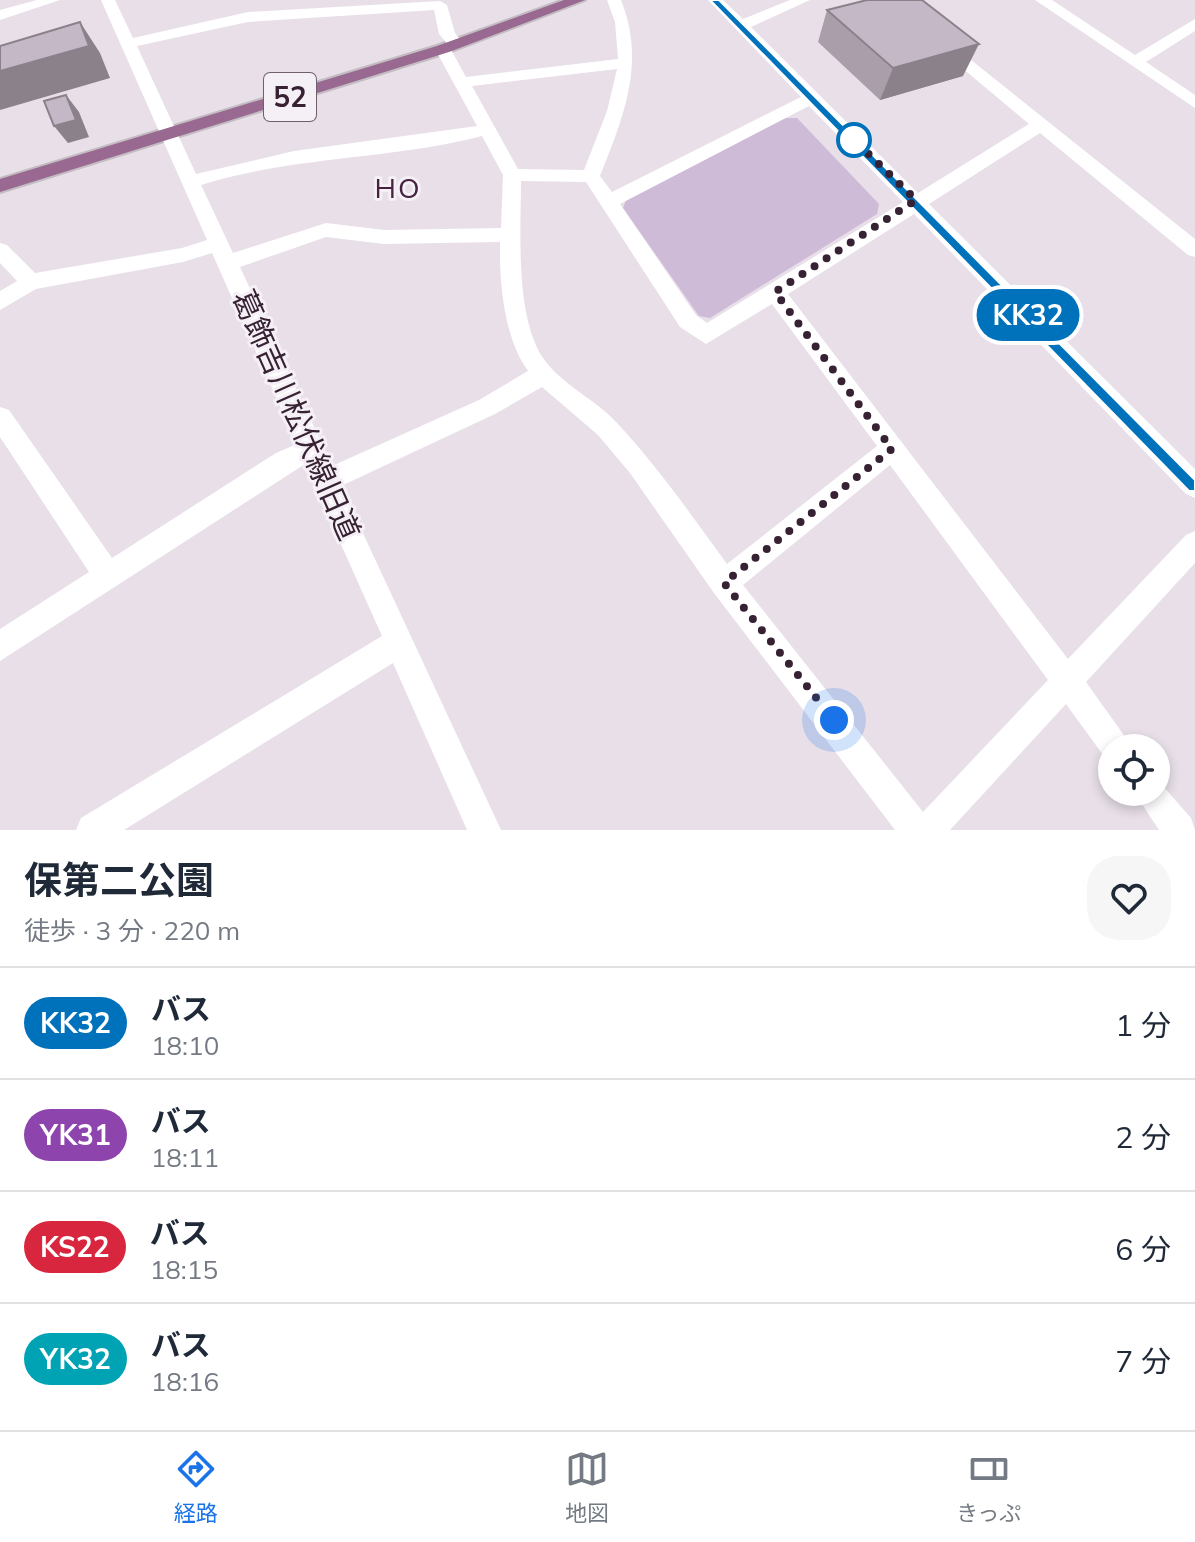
<!DOCTYPE html>
<html lang="ja">
<head>
<meta charset="utf-8">
<style>
	:root { --surface:#fff; --page:#f6f6f7; --text:#1f2937; --muted:#747a83; --line:#e0e1e3; --accent:#1a73e8 }
	body { margin:0; font-family:Mulish,"Noto Sans JP",sans-serif; background:var(--page); color:var(--text); height:100vh; display:flex; flex-direction:column; font-size:30px; white-space:nowrap }
	* { box-sizing:border-box; margin:0 }
	p { font-size:26px; color:var(--muted) }
	.icon { flex:none; width:44px; height:44px; fill:none; stroke:currentColor; stroke-width:2; stroke-linecap:round; stroke-linejoin:round }
	.map { position:relative; height:830px; overflow:hidden }
	.panel { display:flex; flex-direction:column; background:var(--surface); flex:1 }
	.panel>* { flex:none }
	.badge { padding:0 16px; border-radius:26px; font-size:28px; line-height:52px }
	.fabs { position:absolute; left:1098px; top:734px; display:grid; gap:16px }
	.fabs a { display:grid; place-items:center; width:72px; height:72px; border-radius:50%; background:var(--surface); box-shadow:0 4px 12px #0003; font-size:40px }
	.you { position:absolute; width:40px; height:40px; margin:-20px; border:6px solid #fff; border-radius:50%; background:#1a73e8; box-shadow:0 0 0 12px #1a73e833 }
	.map>.badge { position:absolute; translate:-50% -50%; box-shadow:0 0 0 4px #fff }
	.round { display:grid; place-items:center; flex:none; width:84px; height:84px; border-radius:32px; background:var(--page) }
	.head { display:flex; align-items:center; justify-content:space-between; height:136px; padding:0 24px }
	h1 { font-size:38px; font-weight:700; line-height:60px }
	ul { padding:0; list-style:none }
	li { display:flex; align-items:center; gap:24px; height:112px; padding:0 24px; border-top:2px solid var(--line) }
	li div { flex:1 }
	li b { display:block; font-size:30px }
	li em { font-style:normal }
	li .badge { min-width:88px; font-weight:700; text-align:center }
	.tab-bar { display:flex; justify-content:space-around; align-items:center; height:112px; border-top:2px solid var(--line); background:var(--surface); font-size:22px; color:var(--muted) }
	.tab-bar a { display:grid; justify-items:center; gap:4px }
	.tab-bar .selected { color:var(--accent) }
	.map>svg:first-child { display:block }
</style>
</head>
<body>
<div class="map">
<svg width="1195" height="830" viewBox="0 0 1195 830">
	<rect width="100%" height="100%" fill="#e8dfe9"/>
	<path fill="#cebbd7" d="M785,118H797L879,204L877,214L710,318L699,316L623,208L626,200Z"/>
	<g fill="none" stroke-linecap="round" stroke-linejoin="round">
		<defs>
			<path id="major" d="M564,0H585L449,52L0,192V179L437,46Z"/>
		</defs>
		<use href="#major" stroke="#c3bdc2" stroke-width="4"/>
		<g fill="#fff" fill-rule="evenodd">
			<path d="M37,0H60L0,20V10Z"/>
			<path d="M101,0H115L133,38L248,12L440,1L447,5L455,33L464,44L462,47H450L439,34L434,10L248,22L137,46L196,174L294,151L477,126L435,49L437,46H449L466,77L618,59L615,22L607,0H621C646,62 624,116 600,176L612,192L801,97L708,0H723L743,19L790,0H810L751,27L918,193L1029,124L937,47L951,44L1195,239V257L1188,255L1040,133L929,204L1195,469V498L1186,494L914,214L788,294L1068,659L1186,535L1195,531V563L1086,682L1133,748H1112V762L1106,759L1066,704L950,830H895L714,593L630,473L598,435L542,387L495,414L341,486L501,830H467L393,663L124,830H76L81,818L382,636L305,464L0,661V629L89,572L0,437V407L9,410L112,558L276,453L297,444L212,253L183,262L36,289L0,310V291L17,281L0,263V243L7,245L35,273L182,248L207,240ZM617,69L607,111L584,170L518,169L472,86ZM809,106L903,202L707,323L696,315L620,204ZM482,136L503,175L501,228L384,230L326,223L233,253L201,185C293,156 389,160 482,136ZM521,181L586,182L680,327L706,344L772,304L877,446L727,564C692,516 658,467 618,424C596,399 559,384 541,355C515,310 521,231 521,181ZM326,237L384,244L500,242C499,281 504,339 528,371L479,400L332,466L240,267ZM890,465L1048,680L923,812L743,585Z"/>
			<path d="M1035,0H1052L1135,55L1195,19V31L1146,62L1195,95V108Z"/>
			<path d="M1156,778L1191,818L1195,830H1159L1134,792H1156Z"/>
		</g>
		<use href="#major" fill="#996992" fill-rule="evenodd"/>
	</g>
	<path fill="#a99eaa" d="M827,10L963,76L880,100L818,42Z"/>
	<g fill="#8a818b">
		<path d="M80,22L100,53L110,78L0,110V71Z"/>
		<path d="M979,44L963,76L880,100L893,68Z"/>
		<path d="M66,95L79,112L89,137L68,143L54,126Z"/>
	</g>
	<g fill="#c5b8c6" stroke="#8a818b" stroke-width="2">
		<path d="M867,0H922L979,44L893,68L827,10Z"/>
		<path d="M80,22L89,46L0,71V46Z"/>
		<path d="M66,95L76,120L54,126L44,101Z"/>
	</g>
	<path fill="#0072bc" stroke="#fff" stroke-width="2" d="M710,0H719L1195,480V491H1189Z"/>
	<g fill="none" stroke-linecap="round" stroke-linejoin="round">
		<path stroke="#372234" stroke-width="8" stroke-dasharray="0 14.4" d="M834,720L724,583L892,449L775,292L916,200L854,140"/>
	</g>
	<circle fill="#fff" stroke="#0072bc" stroke-width="4" cx="854" cy="140" r="16"/>
	<g text-anchor="middle" stroke-width="6" stroke-linejoin="round" paint-order="stroke">
		<rect fill="#f5eff6" stroke="#70606e" stroke-width="2" x="264" y="73" width="52" height="48" rx="6"/>
		<g font-size="28" font-weight="bold" fill="#372234">
			<text x="290" y="107">52</text>
		</g>
		<g font-size="28" letter-spacing="2" fill="#462140" stroke="#f5eff6">
			<text x="398" y="198">HO</text>
		</g>
		<g font-size="30" fill="#372234" stroke="#f5eff6">
			<text transform="translate(296 415) rotate(66)" y="10">葛飾吉川松伏線旧道</text>
		</g>
	</g>
</svg>
<div class="fabs">
<a><svg class="icon" aria-label="locate" viewBox="0 0 24 24"><circle cx="12" cy="12" r="6"/><path d="M12 2v4M12 18v4M2 12h4M18 12h4"/></svg></a>
</div>
<div class="you" style="left:834px;top:720px"></div>
<b class="badge" style="left:1028px;top:315px;background:#0072bc;color:#fff">KK32</b>
</div>
<section class="panel">
<div class="head"><div><h1>保第二公園</h1><p>徒歩 · 3 分 · 220 m</p></div><a class="round"><svg class="icon" aria-label="heart" viewBox="0 0 24 24"><path d="M12 20l-8-8c-3-5 5-10 8-4 3-6 11-1 8 4z"/></svg></a></div>
<ul>
<li><span class="badge" style="background:#0072bc;color:#fff">KK32</span><div><b>バス</b><p>18:10</p></div><em>1 分</em></li>
<li><span class="badge" style="background:#8e44ad;color:#fff">YK31</span><div><b>バス</b><p>18:11</p></div><em>2 分</em></li>
<li><span class="badge" style="background:#d7263d;color:#fff">KS22</span><div><b>バス</b><p>18:15</p></div><em>6 分</em></li>
<li><span class="badge" style="background:#00a3b4;color:#fff">YK32</span><div><b>バス</b><p>18:16</p></div><em>7 分</em></li>
</ul>
</section>
<nav class="tab-bar">
<a class="selected"><svg class="icon" aria-label="directions" viewBox="0 0 24 24"><path d="M12 3l9 9-9 9-9-9zM9 14v-3h6M13 9l2 2-2 2"/></svg>経路</a>
<a><svg class="icon" aria-label="map" viewBox="0 0 24 24"><path d="M3 6l6-2 6 2 6-2v14l-6 2-6-2-6 2zM9 4v14M15 6v14"/></svg>地図</a>
<a><svg class="icon" aria-label="tickets" viewBox="0 0 24 24"><path d="M3 7h18v10H3zM15 7v10"/></svg>きっぷ</a>
</nav>
</body>
</html>
